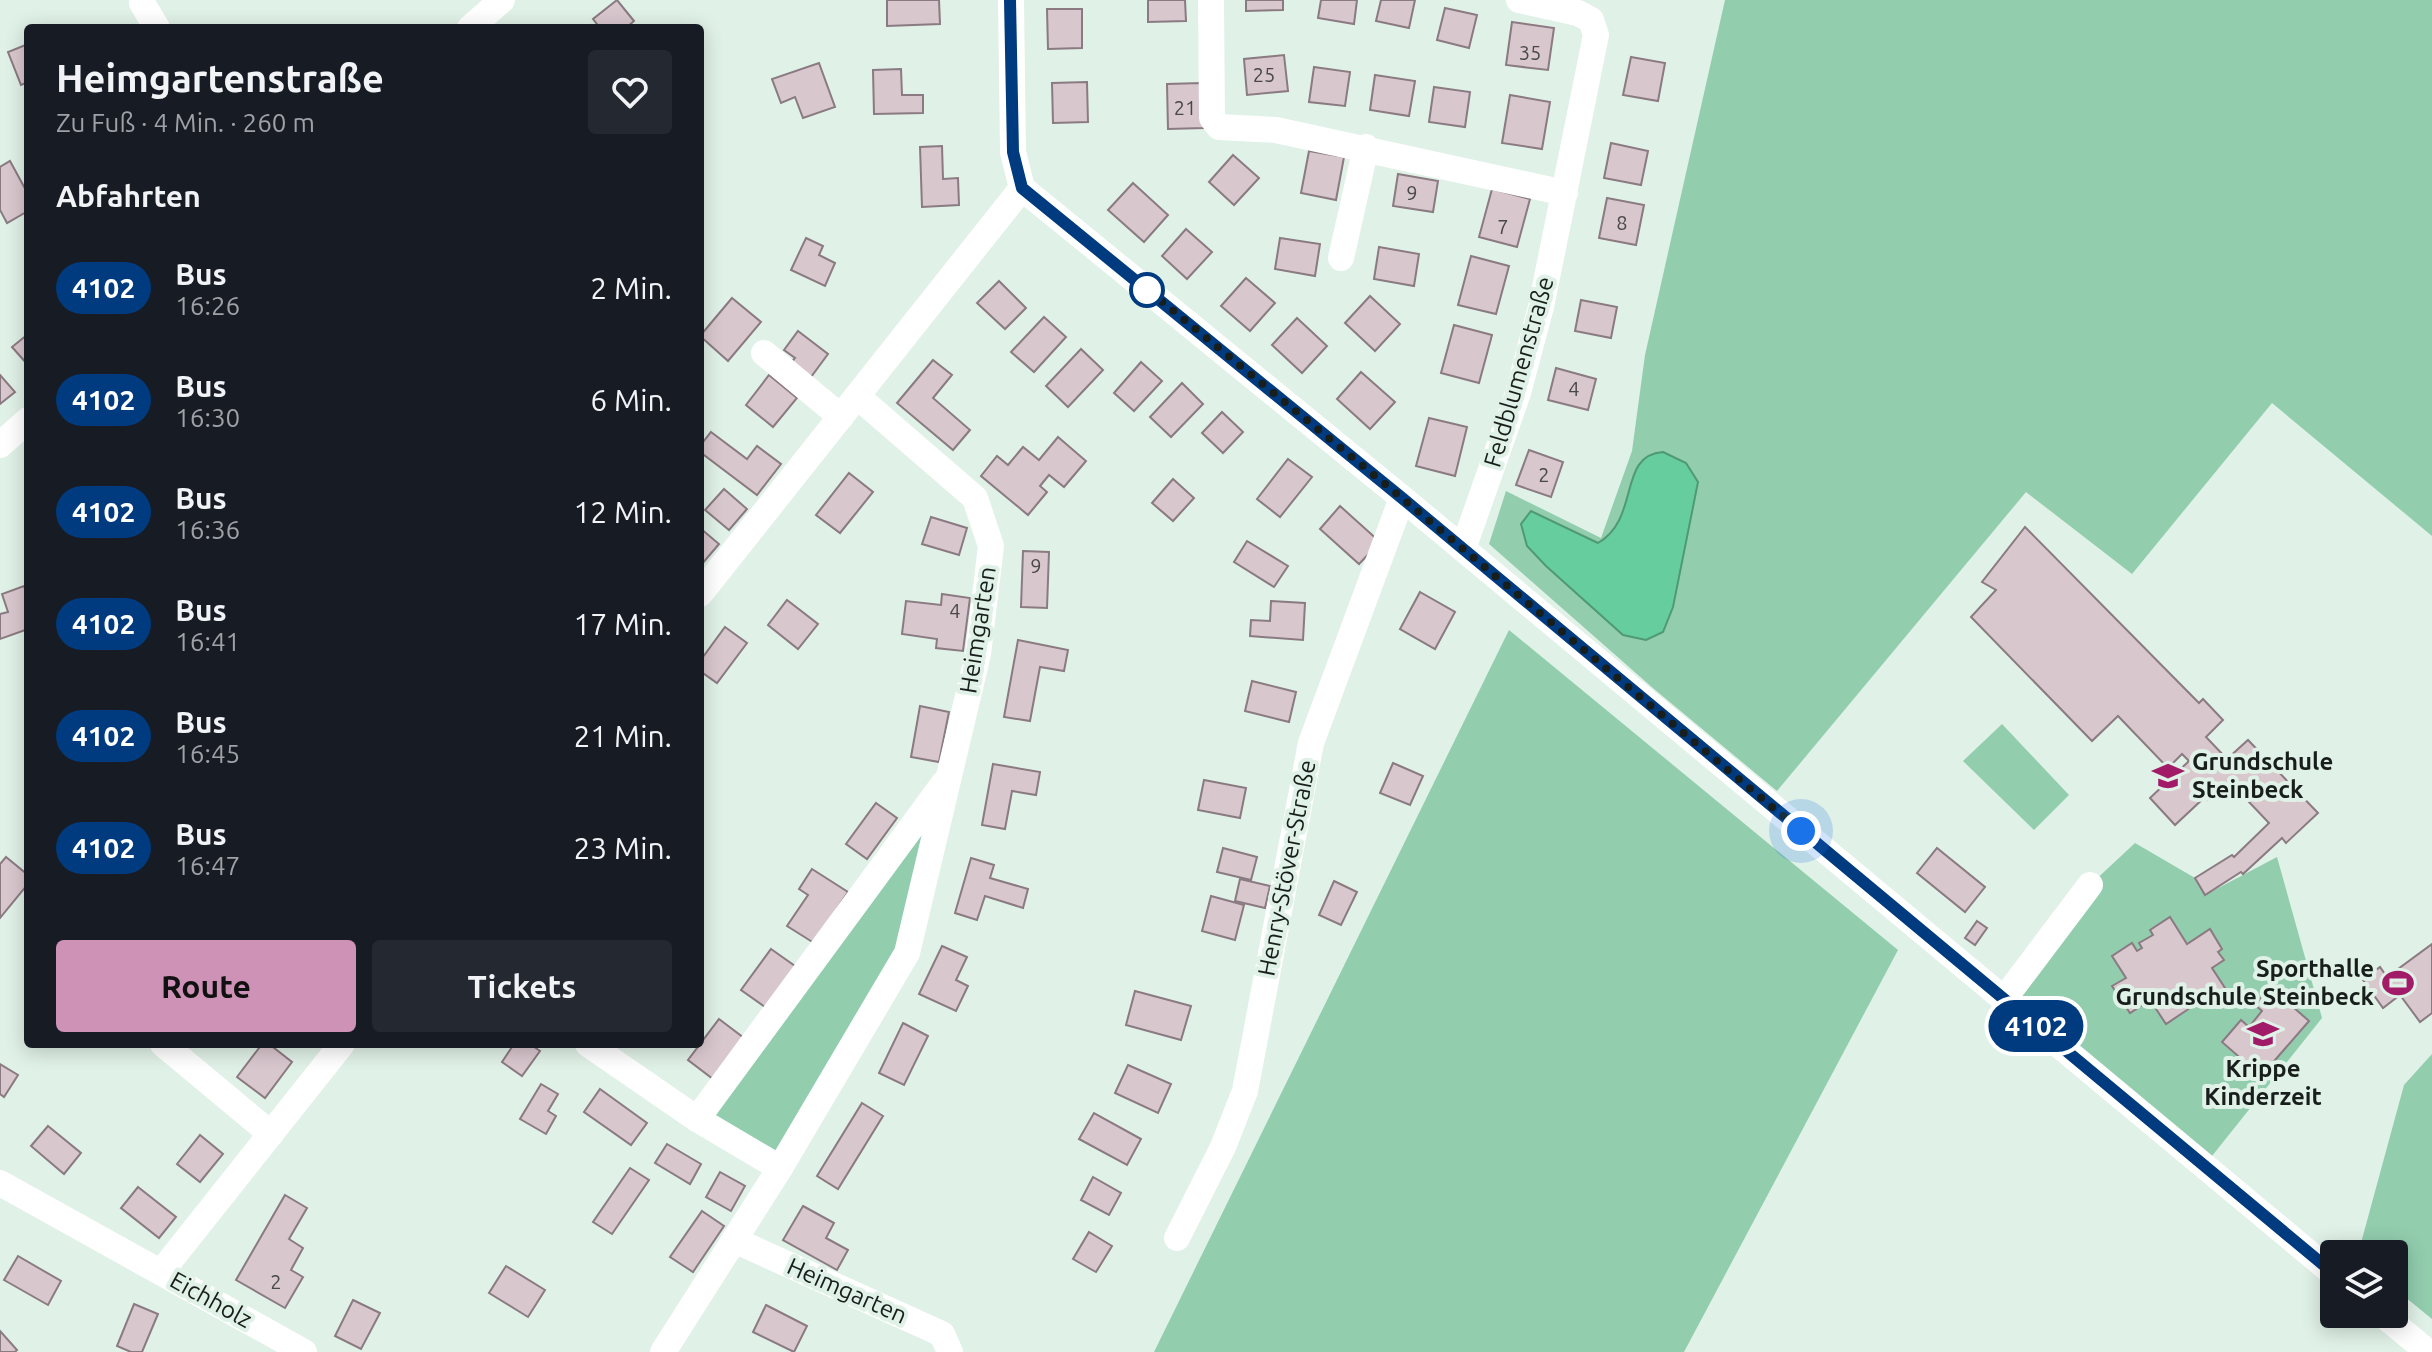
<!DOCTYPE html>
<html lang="de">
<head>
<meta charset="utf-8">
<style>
	:root { --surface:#171b24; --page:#242831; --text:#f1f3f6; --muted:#9ea1a6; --accent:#cd92b6 }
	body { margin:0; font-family:Ubuntu,sans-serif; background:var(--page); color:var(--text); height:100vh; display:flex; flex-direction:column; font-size:30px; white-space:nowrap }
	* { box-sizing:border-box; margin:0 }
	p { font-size:26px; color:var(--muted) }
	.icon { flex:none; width:44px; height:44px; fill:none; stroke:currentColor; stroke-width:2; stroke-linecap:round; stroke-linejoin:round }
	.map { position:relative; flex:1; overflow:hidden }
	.panel { position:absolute; left:24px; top:24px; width:680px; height:1024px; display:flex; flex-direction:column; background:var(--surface); border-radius:8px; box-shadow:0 4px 20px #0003 }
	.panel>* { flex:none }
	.badge { padding:0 16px; border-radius:26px; font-size:28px; line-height:52px }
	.controls { position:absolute; left:2320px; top:1240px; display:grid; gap:16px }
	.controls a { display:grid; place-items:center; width:88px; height:88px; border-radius:8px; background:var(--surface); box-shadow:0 4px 20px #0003; font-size:40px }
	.you { position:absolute; width:40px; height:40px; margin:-20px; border:6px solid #fff; border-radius:50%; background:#1a73e8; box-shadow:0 0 0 12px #1a73e833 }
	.map>.badge { position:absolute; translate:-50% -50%; box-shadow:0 0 0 4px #fff }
	h2 { padding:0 32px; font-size:30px; line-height:72px }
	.round { display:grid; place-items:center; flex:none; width:84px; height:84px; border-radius:8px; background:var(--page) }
	.head { display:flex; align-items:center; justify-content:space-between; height:136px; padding:0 32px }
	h1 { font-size:38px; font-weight:600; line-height:60px }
	.action { display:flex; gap:16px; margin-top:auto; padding:16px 32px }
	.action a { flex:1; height:92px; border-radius:8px; background:var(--accent); color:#111; font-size:32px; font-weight:600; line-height:92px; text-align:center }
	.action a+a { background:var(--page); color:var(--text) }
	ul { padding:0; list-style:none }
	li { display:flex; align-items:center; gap:24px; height:112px; padding:0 32px }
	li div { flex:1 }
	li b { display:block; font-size:30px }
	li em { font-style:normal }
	li .badge { min-width:88px; font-weight:700; text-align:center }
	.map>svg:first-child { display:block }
</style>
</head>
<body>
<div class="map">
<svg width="2432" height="1352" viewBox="0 0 2432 1352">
	<rect width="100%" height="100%" fill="#e0f1e7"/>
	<g fill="#92cdae">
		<path d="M1725,0H2432V536L2272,403L2132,574L2026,492L1777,791L1654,689L1489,544L1506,491L1601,538L1632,451L1645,355Z"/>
		<path d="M1509,630L1898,950L1684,1352H1154Z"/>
		<path d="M2002,724L2069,795L2034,830L1963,761Z"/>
		<path d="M951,774L907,953L780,1168L697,1119Z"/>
		<path d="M2135,843L2195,878L2205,895L2277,857L2322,1018L2204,1166L2004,999L2090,885Z"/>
		<path d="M2432,1054V1319L2394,1288V1254H2358L2404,1085Z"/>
	</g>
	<path fill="#66ce9e" stroke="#4f9977" stroke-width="2" d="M1663,452L1686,463L1698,482L1673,607L1663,632L1646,640L1623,635L1546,566L1527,546L1521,524L1531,511L1598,543C1641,518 1617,455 1663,452Z"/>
	<g fill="#d9c7ce" stroke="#8a7a81" stroke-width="2">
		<path d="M617,0L634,21L626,28H600L593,19Z"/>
		<path d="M887,0H939L940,24L887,26Z"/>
		<path d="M1148,0H1185L1186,21L1148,22Z"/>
		<path d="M1246,0H1283V10L1246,11Z"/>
		<path d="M1321,0H1357L1354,24L1318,18Z"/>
		<path d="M1381,0H1415L1409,28L1376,21Z"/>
		<path d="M1445,8L1477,15L1469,48L1437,40Z"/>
		<path d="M1047,9H1082V48L1048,49Z"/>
		<path d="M1512,22L1554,28L1548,70L1506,65Z"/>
		<path d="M28,44V82L21,85L8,52Z"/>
		<path d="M1284,55L1288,91L1247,95L1244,59Z"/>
		<path d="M1631,57L1665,63L1658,101L1623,95Z"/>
		<path d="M819,63L835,107L803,118L795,97L781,103L772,79Z"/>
		<path d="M1314,67L1350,72L1345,106L1309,102Z"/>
		<path d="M901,69L902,95H923V113L874,114L873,70Z"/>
		<path d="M1375,75L1415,81L1409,116L1370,110Z"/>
		<path d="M1087,82L1088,122L1053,123L1052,83Z"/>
		<path d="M1202,83L1204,128L1168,129L1167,84Z"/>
		<path d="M1434,87L1470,92L1465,127L1429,122Z"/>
		<path d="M1510,95L1550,102L1542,149L1502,143Z"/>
		<path d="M1611,143L1648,151L1641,185L1604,178Z"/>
		<path d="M942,146L943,179L958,178L959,205L922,207L920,147Z"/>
		<path d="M1309,151L1344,157L1336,200L1301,193Z"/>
		<path d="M1233,155L1259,178L1234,205L1209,182Z"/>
		<path d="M10,161L28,194V211L7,223L0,210V167Z"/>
		<path d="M1398,174L1438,181L1433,212L1393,206Z"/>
		<path d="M1133,183L1168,215L1144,242L1108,210Z"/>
		<path d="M1492,189L1530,199L1517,247L1479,237Z"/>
		<path d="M1607,198L1644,205L1636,245L1599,238Z"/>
		<path d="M1186,229L1212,252L1187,279L1162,256Z"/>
		<path d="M806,238L823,246L819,255L835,263L825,286L791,270Z"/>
		<path d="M1280,238L1320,244L1315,276L1275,269Z"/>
		<path d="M1379,247L1419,254L1414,286L1374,279Z"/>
		<path d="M1471,256L1509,266L1496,314L1458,305Z"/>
		<path d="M1246,278L1275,303L1250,331L1221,306Z"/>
		<path d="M999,281L1026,308L1005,329L977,303Z"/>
		<path d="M1370,296L1400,324L1375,351L1345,323Z"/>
		<path d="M732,298L761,322L728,361L700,336Z"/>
		<path d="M1581,300L1617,307L1611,338L1575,331Z"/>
		<path d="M1044,317L1066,337L1034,372L1011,352Z"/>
		<path d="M1297,318L1327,346L1302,373L1272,345Z"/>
		<path d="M1454,325L1492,335L1479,383L1441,373Z"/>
		<path d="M798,331L828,354L808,381L788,366L795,358L784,350Z"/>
		<path d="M28,334V365L12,347Z"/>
		<path d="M1081,349L1103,370L1068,407L1046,386Z"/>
		<path d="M933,360L952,375L933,398L970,430L953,450L897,403Z"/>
		<path d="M1141,362L1162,381L1134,411L1114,393Z"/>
		<path d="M1556,368L1596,379L1588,410L1548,400Z"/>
		<path d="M1361,372L1395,402L1370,429L1337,399Z"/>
		<path d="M0,375L15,392L0,404Z"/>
		<path d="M769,375L797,398L773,427L746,405Z"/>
		<path d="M1182,383L1203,404L1171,437L1150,417Z"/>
		<path d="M1222,412L1243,432L1223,453L1202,433Z"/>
		<path d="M1429,418L1467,427L1455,476L1416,466Z"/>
		<path d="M711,432L747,459L757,446L781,464L757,495L700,452V446Z"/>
		<path d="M1058,437L1086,461L1064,487L1049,475L1040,486L1047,492L1028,515L981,476L997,456L1008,465L1023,447L1039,460Z"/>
		<path d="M1529,450L1563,462L1551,497L1516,485Z"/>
		<path d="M1288,459L1312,477L1280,517L1257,499Z"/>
		<path d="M849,473L873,492L840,533L816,515Z"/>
		<path d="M1173,479L1194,498L1173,521L1152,503Z"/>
		<path d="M724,489L747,509L729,530L705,510Z"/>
		<path d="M1340,506L1380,542L1359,564L1320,529Z"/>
		<path d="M931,517L967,528L959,555L922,544Z"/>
		<path d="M2025,527L2199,703L2203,699L2223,720L2206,737L2227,759L2248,740L2318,813L2286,843L2282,838L2243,874L2241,872L2205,895L2195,878L2232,855L2234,857L2269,823L2229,781L2208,800L2205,797L2175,825L2150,798L2189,761L2182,754L2168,768L2118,716L2092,741L1971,617L1996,590L1982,582Z"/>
		<path d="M700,528L719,544L702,564L700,563Z"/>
		<path d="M1247,541L1288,566L1274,587L1234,562Z"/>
		<path d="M1023,551L1049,552L1047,608L1021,607Z"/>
		<path d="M24,586L28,597V629L0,639V614L8,612L2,594Z"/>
		<path d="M1420,592L1455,612L1435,649L1400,629Z"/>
		<path d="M942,594L970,598L963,651L936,648L937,639L902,634L906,601L941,605Z"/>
		<path d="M787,600L818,624L798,649L768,625Z"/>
		<path d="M1271,601L1305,603L1303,640L1250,636L1251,620L1270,621Z"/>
		<path d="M725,627L747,643L717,683L700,671V661Z"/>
		<path d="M1018,640L1068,650L1064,671L1040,667L1030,721L1004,717Z"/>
		<path d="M1252,681L1296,692L1289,722L1245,711Z"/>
		<path d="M920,706L949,712L939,762L911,757Z"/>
		<path d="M1393,763L1423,776L1410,805L1380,793Z"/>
		<path d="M993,764L1040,772L1036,795L1012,791L1005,829L982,825Z"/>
		<path d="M1204,780L1246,788L1240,818L1198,810Z"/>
		<path d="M876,803L897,818L867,859L846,844Z"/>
		<path d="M1223,848L1257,857L1251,880L1217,872Z"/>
		<path d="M1937,848L1985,887L1965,912L1917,873Z"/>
		<path d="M6,857L28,875V884L0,918V864Z"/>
		<path d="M971,858L994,865L990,878L1028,889L1023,908L985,896L977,920L955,913Z"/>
		<path d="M812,869L848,892L814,943L787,926L808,895L799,889Z"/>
		<path d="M1240,879L1270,886L1265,908L1235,901Z"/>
		<path d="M1334,881L1357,892L1341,925L1319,915Z"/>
		<path d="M1211,896L1244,905L1235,940L1202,931Z"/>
		<path d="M2170,917L2187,944L2210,929L2222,949L2218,952L2224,960L2212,968L2225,988L2205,1000L2201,993L2187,1002L2190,1008L2166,1024L2150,1000L2130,1013L2112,986L2126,978L2112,956L2132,943L2137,951L2142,948L2139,943L2153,935L2150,930Z"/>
		<path d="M1977,921L1987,928L1975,945L1965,938Z"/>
		<path d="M2432,944V1013L2420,1022L2400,995L2383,1008L2363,980L2380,967L2387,977Z"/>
		<path d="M942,946L967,957L956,980L968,986L956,1011L919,994Z"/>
		<path d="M771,949L795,966L765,1007L741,990Z"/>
		<path d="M2270,987L2309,1021L2262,1075L2254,1068L2248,1076L2240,1068L2245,1062L2222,1042L2241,1020L2249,1027L2262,1011L2255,1005Z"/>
		<path d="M1135,991L1191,1006L1181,1040L1126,1025Z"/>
		<path d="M719,1019L744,1038L713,1079L688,1060Z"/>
		<path d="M903,1023L928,1036L904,1085L879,1073Z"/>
		<path d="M262,1044H269L292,1062L265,1098L237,1077Z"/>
		<path d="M514,1044H530L540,1051L522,1076L502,1062Z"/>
		<path d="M0,1064L18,1075L4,1097L0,1094Z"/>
		<path d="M1128,1065L1171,1084L1158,1113L1115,1093Z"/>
		<path d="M541,1084L558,1094L548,1111L556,1116L546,1134L520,1119Z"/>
		<path d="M600,1089L647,1123L631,1145L584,1112Z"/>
		<path d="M862,1103L883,1116L838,1189L817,1176Z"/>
		<path d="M1094,1113L1141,1139L1127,1165L1079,1139Z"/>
		<path d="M48,1126L81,1153L64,1174L31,1146Z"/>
		<path d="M200,1135L223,1154L200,1182L177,1164Z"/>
		<path d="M667,1144L701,1164L690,1184L655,1163Z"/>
		<path d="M630,1168L649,1180L612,1234L593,1222Z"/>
		<path d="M720,1172L745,1186L731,1211L706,1197Z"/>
		<path d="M1093,1177L1121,1193L1109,1215L1081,1200Z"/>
		<path d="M138,1187L176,1217L159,1238L121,1208Z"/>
		<path d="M285,1195L307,1208L289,1239L303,1248L291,1270L303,1277L285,1308L236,1280Z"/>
		<path d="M803,1206L834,1223L826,1238L848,1250L837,1270L783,1240Z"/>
		<path d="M702,1211L724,1226L693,1272L670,1257Z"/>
		<path d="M1089,1232L1112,1246L1096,1272L1073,1259Z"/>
		<path d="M18,1256L61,1281L48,1305L4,1280Z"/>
		<path d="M506,1266L545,1290L528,1317L489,1293Z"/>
		<path d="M353,1300L380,1313L361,1349L335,1336Z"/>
		<path d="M134,1304L158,1314L142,1352H131L117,1346Z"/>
		<path d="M766,1305L807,1326L794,1352L753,1332Z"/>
		<path d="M0,1331L17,1350L15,1352H0Z"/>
	</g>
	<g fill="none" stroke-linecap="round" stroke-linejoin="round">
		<g stroke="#fff" stroke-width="26">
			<path d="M1011,0L1013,152L1022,188L1402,498L2334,1274"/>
			<path d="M1211,0L1212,118L1219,127L1276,130L1565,193"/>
			<path d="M142,3L157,28"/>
			<path d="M470,28L502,0"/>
			<path d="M1341,258L1366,147"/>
			<path d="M764,353L841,417"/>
			<path d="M0,445L28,420"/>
			<path d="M1463,549L1518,393L1541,307L1596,35L1591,20L1578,13L1519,0"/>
			<path d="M700,594L1022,188"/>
			<path d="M2004,999L2090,885"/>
			<path d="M163,1044L271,1134"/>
			<path d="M588,1044L697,1119L780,1168"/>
			<path d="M697,1119L944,783"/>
			<path d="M0,1183L304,1352"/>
			<path d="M1177,1238L1223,1147L1245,1091L1311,743L1402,498"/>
			<path d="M734,1240L942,1334L950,1352"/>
			<path d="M161,1272L342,1044"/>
			<path d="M2382,1314L2428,1352"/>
			<path d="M663,1352L780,1168L907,953L978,654L991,546L975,498L857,396"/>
		</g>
	</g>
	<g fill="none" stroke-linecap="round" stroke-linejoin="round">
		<defs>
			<path id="line" d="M1010,0L1013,152L1022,188L1402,498L2326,1267"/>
		</defs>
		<use href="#line" stroke="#fff" stroke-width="18"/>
		<use href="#line" stroke="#003b80" stroke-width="12"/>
		<path stroke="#181e1b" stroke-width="8" stroke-dasharray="0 14.4" d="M1147,290L1138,282L1402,498L1801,831"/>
	</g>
	<defs>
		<symbol id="school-bare" viewBox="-9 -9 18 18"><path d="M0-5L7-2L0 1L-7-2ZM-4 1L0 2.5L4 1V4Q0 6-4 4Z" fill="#a11b68" stroke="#e0f1e7" stroke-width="2.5" paint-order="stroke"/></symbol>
		<symbol id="stadium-bare" viewBox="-9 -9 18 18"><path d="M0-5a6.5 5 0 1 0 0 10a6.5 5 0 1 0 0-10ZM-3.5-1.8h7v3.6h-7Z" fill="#a11b68" stroke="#e0f1e7" stroke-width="2.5" paint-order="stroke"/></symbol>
	</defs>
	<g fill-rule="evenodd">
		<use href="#school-bare" x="2146" y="754" width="44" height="44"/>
		<use href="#stadium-bare" x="2376" y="961" width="44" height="44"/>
		<use href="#school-bare" x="2241" y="1012" width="44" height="44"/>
	</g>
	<circle fill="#fff" stroke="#003b80" stroke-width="4" cx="1147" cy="290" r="16"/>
	<g text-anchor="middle" stroke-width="8" stroke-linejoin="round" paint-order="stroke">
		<g font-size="20" fill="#484848">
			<text x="1530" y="60">35</text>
			<text x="1264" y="82">25</text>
			<text x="1185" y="115">21</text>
			<text x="1412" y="200">9</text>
			<text x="1622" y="230">8</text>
			<text x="1503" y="234">7</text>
			<text x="1574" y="396">4</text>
			<text x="1544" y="482">2</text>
			<text x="1036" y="573">9</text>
			<text x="955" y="618">4</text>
			<text x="276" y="1289">2</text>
		</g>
		<g font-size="24" fill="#181e1b" stroke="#e0f1e7">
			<text transform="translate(1519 372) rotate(-74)" y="8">Feldblumenstraße</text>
			<text transform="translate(978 630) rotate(-81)" y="8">Heimgarten</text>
			<text transform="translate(1287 868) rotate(-79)" y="8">Henry-Stöver-Straße</text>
			<text transform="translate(847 1291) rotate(24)" y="8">Heimgarten</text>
			<text transform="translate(211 1300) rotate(29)" y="8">Eichholz</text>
		</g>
		<g font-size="24" font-weight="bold" fill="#181e1b" stroke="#e0f1e7" text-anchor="start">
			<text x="2192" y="770">Grundschule<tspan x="2192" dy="28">Steinbeck</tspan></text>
			<text x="2374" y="977" text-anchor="end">Sporthalle<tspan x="2374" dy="28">Grundschule Steinbeck</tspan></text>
			<text x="2263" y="1077" text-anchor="middle">Krippe<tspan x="2263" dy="28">Kinderzeit</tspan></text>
		</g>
	</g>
</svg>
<div class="controls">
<a><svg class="icon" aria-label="layers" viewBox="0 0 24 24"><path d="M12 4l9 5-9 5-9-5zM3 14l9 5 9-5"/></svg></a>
</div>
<div class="you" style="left:1801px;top:831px"></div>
<b class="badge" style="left:2036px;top:1026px;background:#003b80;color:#fff">4102</b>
<section class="panel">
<div class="head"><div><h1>Heimgartenstraße</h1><p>Zu Fuß · 4 Min. · 260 m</p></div><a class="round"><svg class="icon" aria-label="heart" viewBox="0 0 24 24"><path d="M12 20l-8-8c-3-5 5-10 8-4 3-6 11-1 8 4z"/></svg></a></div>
<h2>Abfahrten</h2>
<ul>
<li><span class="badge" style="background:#003b80;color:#fff">4102</span><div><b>Bus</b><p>16:26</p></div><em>2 Min.</em></li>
<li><span class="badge" style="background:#003b80;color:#fff">4102</span><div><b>Bus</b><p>16:30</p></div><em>6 Min.</em></li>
<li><span class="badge" style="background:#003b80;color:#fff">4102</span><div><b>Bus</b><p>16:36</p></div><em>12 Min.</em></li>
<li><span class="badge" style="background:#003b80;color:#fff">4102</span><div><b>Bus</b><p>16:41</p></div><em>17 Min.</em></li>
<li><span class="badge" style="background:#003b80;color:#fff">4102</span><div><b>Bus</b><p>16:45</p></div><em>21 Min.</em></li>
<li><span class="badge" style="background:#003b80;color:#fff">4102</span><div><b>Bus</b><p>16:47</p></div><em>23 Min.</em></li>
</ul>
<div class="action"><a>Route</a><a>Tickets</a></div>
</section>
</div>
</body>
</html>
